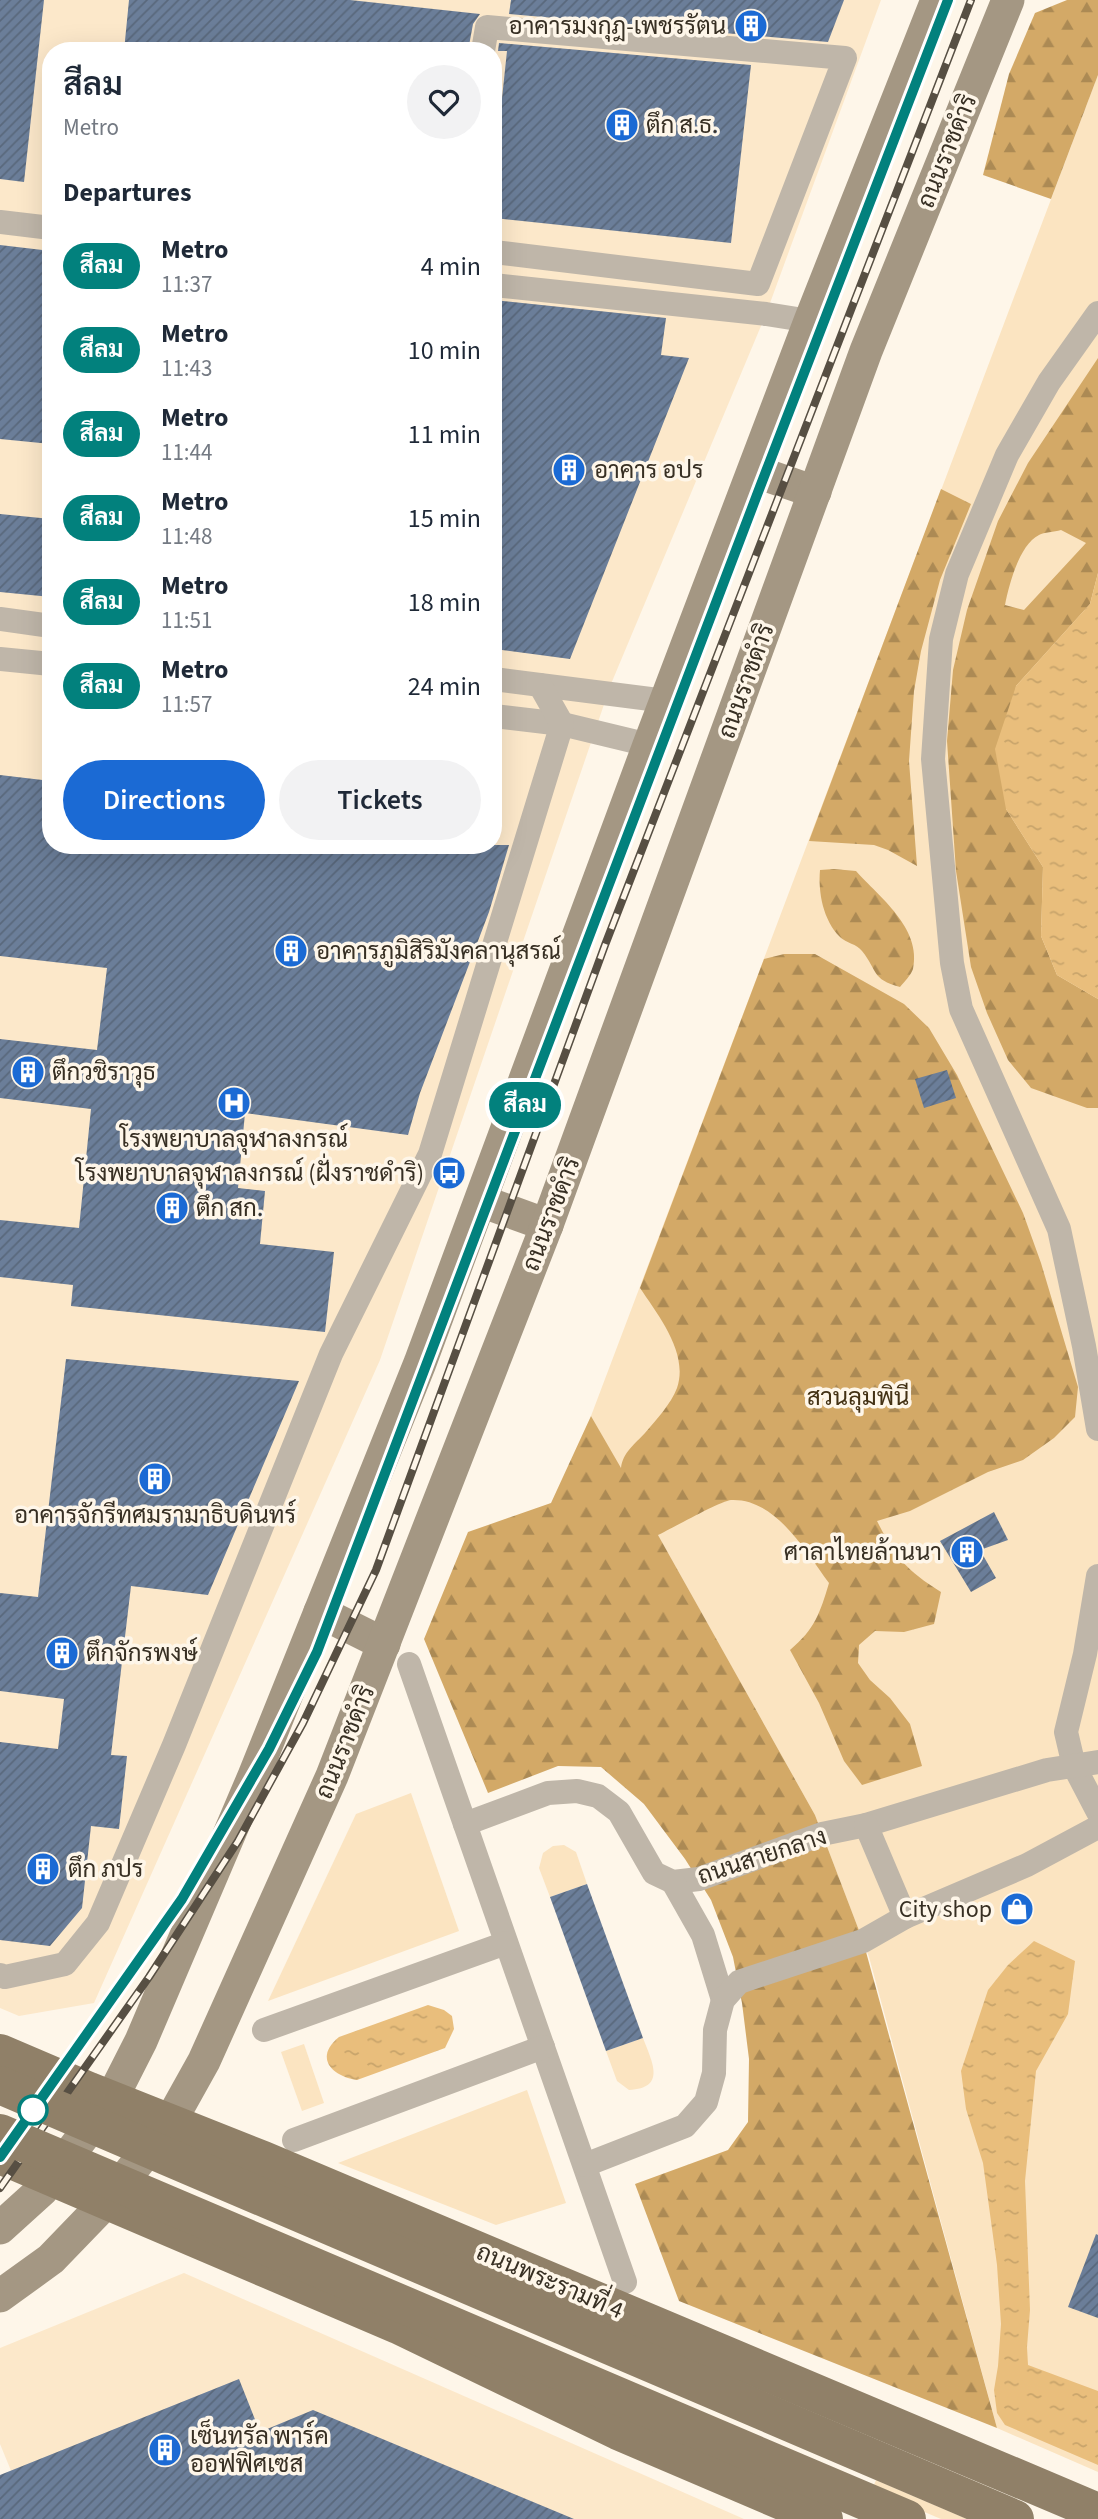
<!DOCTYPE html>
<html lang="en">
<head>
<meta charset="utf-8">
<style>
	:root { --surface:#fff; --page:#f2f2f3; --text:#1f2937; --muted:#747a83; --accent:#1b6ad4 }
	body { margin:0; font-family:"Source Sans 3",Sarabun,sans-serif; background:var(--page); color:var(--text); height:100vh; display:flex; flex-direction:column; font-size:26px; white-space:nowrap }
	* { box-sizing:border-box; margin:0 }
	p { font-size:23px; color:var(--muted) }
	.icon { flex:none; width:38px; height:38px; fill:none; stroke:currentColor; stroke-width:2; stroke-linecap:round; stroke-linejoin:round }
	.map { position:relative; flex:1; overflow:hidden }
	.drawer { position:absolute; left:42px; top:42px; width:460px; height:812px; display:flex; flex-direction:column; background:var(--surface); border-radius:28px; box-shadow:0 7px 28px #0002 }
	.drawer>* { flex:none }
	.badge { padding:0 14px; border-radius:23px; font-size:24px; line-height:46px }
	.map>.badge { position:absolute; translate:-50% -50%; box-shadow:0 0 0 4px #fff }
	h2 { padding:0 21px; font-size:26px; line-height:63px }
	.round { display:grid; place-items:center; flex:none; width:74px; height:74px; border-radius:37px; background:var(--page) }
	.headline { display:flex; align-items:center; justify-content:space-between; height:119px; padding:0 21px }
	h1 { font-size:33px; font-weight:600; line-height:52px }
	.cta { display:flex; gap:14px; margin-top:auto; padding:14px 21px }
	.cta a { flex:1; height:80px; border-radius:42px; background:var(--accent); color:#fff; font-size:28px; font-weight:600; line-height:80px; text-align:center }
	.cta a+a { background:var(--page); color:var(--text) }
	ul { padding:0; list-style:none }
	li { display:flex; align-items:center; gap:21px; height:84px; padding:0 21px }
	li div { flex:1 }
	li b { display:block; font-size:26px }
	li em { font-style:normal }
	li .badge { min-width:77px; font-weight:700; text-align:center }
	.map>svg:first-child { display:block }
</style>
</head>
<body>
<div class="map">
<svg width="1098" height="2519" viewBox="0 0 1098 2519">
	<defs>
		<pattern id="forest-firs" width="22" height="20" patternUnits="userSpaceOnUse" patternTransform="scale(1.75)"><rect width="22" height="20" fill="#d3a967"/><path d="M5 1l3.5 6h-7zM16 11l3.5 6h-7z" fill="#ac8a54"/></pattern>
		<pattern id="water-ripples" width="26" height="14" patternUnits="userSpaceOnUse" patternTransform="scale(1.75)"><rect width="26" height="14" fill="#e9be7c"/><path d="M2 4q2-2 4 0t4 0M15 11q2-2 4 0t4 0" fill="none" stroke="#c8a46b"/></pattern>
		<pattern id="building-hatch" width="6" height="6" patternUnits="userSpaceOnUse" patternTransform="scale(1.75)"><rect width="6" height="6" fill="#6b7e99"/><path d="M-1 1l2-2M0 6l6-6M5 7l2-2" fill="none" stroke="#59687c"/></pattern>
	</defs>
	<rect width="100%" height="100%" fill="#fef6e9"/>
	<g fill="#fce8ca" fill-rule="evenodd">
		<path d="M0,0H881L766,314L611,684L380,1360L94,2003L19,2016L0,2008ZM51,51H494V845H51Z"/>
		<path d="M184,2273L744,2519H0L19,2490L0,2444V2348Z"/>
	</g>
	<g fill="#fbe4c1">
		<path d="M1098,75V2472L997,2428L869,1957L815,1815L591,1416Z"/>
		<path d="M411,1793L459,1931L268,2001L356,1814Z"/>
		<path d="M564,1845L576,1852L587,1884L550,1897L539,1868L543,1853L553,1846Z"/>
		<path d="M643,2038C652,2062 667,2088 629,2090L617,2081L606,2051Z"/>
		<path d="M304,2044L324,2103L302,2111L281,2052Z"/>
		<path d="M527,2090L566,2203L496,2225L338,2163Z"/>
		<path d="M876,2480L967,2519H941L872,2490Z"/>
	</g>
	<g fill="url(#forest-firs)" fill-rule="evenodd">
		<path d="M1067,0H1098V75L1051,199L983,175L1009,74L1035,13Z"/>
		<path d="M1098,358V573L1090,604L1016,686L1006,809L1043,867L1041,936L1057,975L1098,999V1108H1087L1031,1088L1008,1060L987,1013L971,967L956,871L947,741L953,670L967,610L998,521L1028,463ZM1061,530L1086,543L1024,610L1005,605C1009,585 1019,545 1039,535C1044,532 1054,532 1061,530Z"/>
		<path d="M941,489L971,504L940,580L921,651L914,691L909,761L917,866L888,850L874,845L809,841Z"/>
		<path d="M834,869L856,871C879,897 922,928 913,969C911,975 904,982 900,987C871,979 878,971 862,951C857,944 846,943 840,937C823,920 818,892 820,870Z"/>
		<path d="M784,954H815L904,1004L929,1028L957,1075L1023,1213L1041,1263L1078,1387L1075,1417L1054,1438L1023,1460L988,1472L910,1511L877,1521C895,1557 906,1570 941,1592L934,1624L904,1632L875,1631L859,1645L858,1663L870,1680L890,1698L910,1724L922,1766L862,1785L844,1761L819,1703L790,1650C815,1629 820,1613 829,1583C805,1551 776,1498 731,1500C720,1501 671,1529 658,1535L815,1815L863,1941L997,2428L679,2301L635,2184L728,2150L748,2122L749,2059L742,2003L733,1957L711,1900L685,1859L644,1804L601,1767L558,1766L488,1793L424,1639L468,1532L551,1503L591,1416L621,1468C623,1452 635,1444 645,1433C656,1420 671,1404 677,1388C689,1353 658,1315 640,1288L764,959Z"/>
	</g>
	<g fill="url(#water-ripples)">
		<path d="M1098,573V999L1057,975L1041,936L1043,867L1006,809L995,749L1016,686L1090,604Z"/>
		<path d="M1034,1941L1075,1961L1068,2014L1036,2071L1025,2181L1030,2310L1027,2347L1028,2365L1098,2391V2465L1005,2425L997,2413L994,2390L998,2366L1001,2324L997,2265L983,2163L966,2109L961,2071L988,1990L1008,1965Z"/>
		<path d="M428,2005L444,2010L452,2016L454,2029L445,2048L357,2080C331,2076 314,2057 339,2037Z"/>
	</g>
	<g fill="url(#building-hatch)">
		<path d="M0,0H44L24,182L0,179Z"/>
		<path d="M129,0H350L480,14L473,24L468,51H124Z"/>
		<path d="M511,0H844L828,42L509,14Z"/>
		<path d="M499,43L751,65L731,243L494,218V174L507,51H498Z"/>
		<path d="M0,245L51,251V444L0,439Z"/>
		<path d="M494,300L666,318L661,355L689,358L570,659L494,649Z"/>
		<path d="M0,514L51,519V597L0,592Z"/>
		<path d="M0,775L51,781V845H509L489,912L420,1093L408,1135L245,1113L238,1188L265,1191L260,1244L334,1252L325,1332L71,1306L73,1285L0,1277V1220L79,1228L91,1109L0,1098V1039L97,1050L107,968L0,956Z"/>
		<path d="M947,1070L956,1098L924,1108L915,1079Z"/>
		<path d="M66,1359L299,1381L208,1595L131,1586L111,1755L127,1756L119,1829L91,1826L82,1908L50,1946L0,1940V1742L58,1749L64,1699L0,1691V1593L38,1597Z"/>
		<path d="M994,1512L1008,1540L980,1550L996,1578L971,1592L940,1541Z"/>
		<path d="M587,1884L643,2038L606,2051L550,1897Z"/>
		<path d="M1096,2234L1098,2235V2318L1068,2307Z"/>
		<path d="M239,2379L260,2432L313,2410L574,2519H0V2475Z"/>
	</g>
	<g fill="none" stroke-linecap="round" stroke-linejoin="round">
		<g stroke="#bfb6a9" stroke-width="24">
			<path d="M483,51L487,27L845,58L758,284L494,252"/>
			<path d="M0,222L51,228"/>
			<path d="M494,285L766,314L810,321"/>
			<path d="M1098,313L1049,382L1007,455L957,574L941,639L933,759L952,963L961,1009L1059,1229L1084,1346L1098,1429"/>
			<path d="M0,619L51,626"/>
			<path d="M0,659L51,664"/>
			<path d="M494,679L666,701"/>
			<path d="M494,716L562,724L649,745"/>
			<path d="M1098,1576L1085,1654L1066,1732L1074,1766L1098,1812"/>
			<path d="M409,1664L625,2282"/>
			<path d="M465,1824L548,1793L577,1791L598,1796L619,1812L654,1873L673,1882L699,1879L822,1834L866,1825L1047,1770L1098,1762"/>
			<path d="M866,1825L905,1917"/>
			<path d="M673,1882L703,1935L723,2000"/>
			<path d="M0,1975L5,1977L65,1964L98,1923L174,1745L331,1354L430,1154L562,724L540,685"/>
			<path d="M264,2030L506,1943"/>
			<path d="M294,2140L543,2047"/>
			<path d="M585,2165L685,2126L706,2102L714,2073L715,2030L723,2000L739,1982L863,1941L905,1917L1027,1865L1098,1827"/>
		</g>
		<g stroke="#a49783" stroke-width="33">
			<path d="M754,471L815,492"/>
			<path d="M481,1201L547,1225"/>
			<path d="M320,1612L384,1644"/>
			<path d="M0,2228L42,2190L111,2100L141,2041L254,1776L420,1363L649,745L810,321L937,0"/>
			<path d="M0,2296L51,2259L107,2201L170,2122L204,2061L332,1776L547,1225L866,351L1008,0"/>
		</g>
		<g stroke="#908068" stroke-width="38">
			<path d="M0,2053L89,2091L263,2160L1098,2512"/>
			<path d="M0,2155L398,2325L618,2431L824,2519"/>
		</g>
		<defs>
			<g id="rail">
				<path d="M0,2157L182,1899L269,1749L317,1652L769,462L948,0"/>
				<path d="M0,2188L149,1977L238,1841L303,1723L376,1570L605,945L971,0"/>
			</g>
		</defs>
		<use href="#rail" stroke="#574f43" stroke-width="8"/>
		<use href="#rail" stroke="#fef6e9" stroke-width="5" stroke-dasharray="16" stroke-linecap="butt"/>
		<g stroke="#908068" stroke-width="38">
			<path d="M0,2085L1015,2519"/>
			<path d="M0,2133L907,2519"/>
		</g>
	</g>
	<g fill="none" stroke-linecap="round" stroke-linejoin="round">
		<defs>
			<path id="line" d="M0,2157L182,1899L269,1749L317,1652L760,487L948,0"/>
		</defs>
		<use href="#line" stroke="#fff" stroke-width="16"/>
		<use href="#line" stroke="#02817d" stroke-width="10"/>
	</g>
	<defs>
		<symbol id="building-disc" viewBox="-11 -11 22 22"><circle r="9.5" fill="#1b6ad4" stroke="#fef6e9"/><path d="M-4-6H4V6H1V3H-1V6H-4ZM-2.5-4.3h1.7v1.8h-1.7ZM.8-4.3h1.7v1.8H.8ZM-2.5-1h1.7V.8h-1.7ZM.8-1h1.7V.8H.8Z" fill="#fff"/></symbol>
		<symbol id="hospital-disc" viewBox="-11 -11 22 22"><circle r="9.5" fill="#1b6ad4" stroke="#fef6e9"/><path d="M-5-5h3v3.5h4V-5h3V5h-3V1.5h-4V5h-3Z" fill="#fff"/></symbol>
		<symbol id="bus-disc" viewBox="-11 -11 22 22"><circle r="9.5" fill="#1b6ad4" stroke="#fef6e9"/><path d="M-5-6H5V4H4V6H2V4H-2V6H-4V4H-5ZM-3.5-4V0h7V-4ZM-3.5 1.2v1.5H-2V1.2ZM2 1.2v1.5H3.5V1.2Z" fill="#fff"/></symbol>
		<symbol id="shop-disc" viewBox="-11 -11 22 22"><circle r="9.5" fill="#1b6ad4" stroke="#fef6e9"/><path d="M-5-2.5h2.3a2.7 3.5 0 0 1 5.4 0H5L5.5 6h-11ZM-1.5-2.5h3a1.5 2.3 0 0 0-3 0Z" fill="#fff"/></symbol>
	</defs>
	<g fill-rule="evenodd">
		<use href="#building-disc" x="732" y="7" width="38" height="38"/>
		<use href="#building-disc" x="603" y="106" width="38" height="38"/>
		<use href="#building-disc" x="550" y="451" width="38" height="38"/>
		<use href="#building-disc" x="272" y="932" width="38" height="38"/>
		<use href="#building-disc" x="9" y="1053" width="38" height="38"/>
		<use href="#hospital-disc" x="215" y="1084" width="38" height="38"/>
		<use href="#bus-disc" x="430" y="1154" width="38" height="38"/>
		<use href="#building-disc" x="153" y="1189" width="38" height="38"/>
		<use href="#building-disc" x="136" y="1460" width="38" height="38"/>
		<use href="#building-disc" x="948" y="1533" width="38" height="38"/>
		<use href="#building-disc" x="43" y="1634" width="38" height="38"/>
		<use href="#building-disc" x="24" y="1850" width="38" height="38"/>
		<use href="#shop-disc" x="998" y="1890" width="38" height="38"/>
		<use href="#building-disc" x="146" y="2431" width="38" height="38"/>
	</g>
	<circle fill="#fff" stroke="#02817d" stroke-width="3.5" cx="33" cy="2110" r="14"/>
	<g text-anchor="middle" stroke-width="7" stroke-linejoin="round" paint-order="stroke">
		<g font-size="24" fill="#372f23" stroke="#fef6e9" text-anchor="start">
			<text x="726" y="34" text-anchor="end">อาคารมงกุฎ-เพชรรัตน</text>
			<text x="646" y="133">ตึก ส.ธ.</text>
			<text x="594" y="478">อาคาร อปร</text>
			<text x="316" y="959">อาคารภูมิสิริมังคลานุสรณ์</text>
			<text x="52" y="1080">ตึกวชิราวุธ</text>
			<text x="234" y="1147" text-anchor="middle">โรงพยาบาลจุฬาลงกรณ์</text>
			<text x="424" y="1181" text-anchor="end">โรงพยาบาลจุฬาลงกรณ์ (ฝั่งราชดำริ)</text>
			<text x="196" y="1216">ตึก สก.</text>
			<text x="155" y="1523" text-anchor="middle">อาคารจักรีทศมรามาธิบดินทร์</text>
			<text x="942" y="1560" text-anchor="end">ศาลาไทยล้านนา</text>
			<text x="86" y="1661">ตึกจักรพงษ์</text>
			<text x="68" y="1877">ตึก ภปร</text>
			<text x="992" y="1917" text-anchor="end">City shop</text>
			<text x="190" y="2444">เซ็นทรัล พาร์ค<tspan x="190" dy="28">ออฟฟิศเซส</tspan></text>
		</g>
		<g font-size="24" fill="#372f23" stroke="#fef6e9">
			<text transform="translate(947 151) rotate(-68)" y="8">ถนนราชดำริ</text>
			<text transform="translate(746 681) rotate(-70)" y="8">ถนนราชดำริ</text>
			<text transform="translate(551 1214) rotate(-69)" y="8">ถนนราชดำริ</text>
			<text transform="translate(345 1742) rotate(-68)" y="8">ถนนราชดำริ</text>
			<text transform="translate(762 1856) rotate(-18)" y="8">ถนนสายกลาง</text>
			<text transform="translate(550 2281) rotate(23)" y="8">ถนนพระรามที่ 4</text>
		</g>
		<g font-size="24" fill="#433114" stroke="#fef6e9">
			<text x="858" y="1405">สวนลุมพินี</text>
		</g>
	</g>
</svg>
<b class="badge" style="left:525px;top:1105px;background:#02817d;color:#fff">สีลม</b>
<section class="drawer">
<div class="headline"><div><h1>สีลม</h1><p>Metro</p></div><a class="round"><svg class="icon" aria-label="heart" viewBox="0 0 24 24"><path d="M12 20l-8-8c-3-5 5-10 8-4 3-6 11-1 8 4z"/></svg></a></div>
<h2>Departures</h2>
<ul>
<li><span class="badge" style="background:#02817d;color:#fff">สีลม</span><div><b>Metro</b><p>11:37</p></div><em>4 min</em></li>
<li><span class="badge" style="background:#02817d;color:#fff">สีลม</span><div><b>Metro</b><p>11:43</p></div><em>10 min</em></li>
<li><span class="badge" style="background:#02817d;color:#fff">สีลม</span><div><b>Metro</b><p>11:44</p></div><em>11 min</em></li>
<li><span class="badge" style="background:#02817d;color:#fff">สีลม</span><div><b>Metro</b><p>11:48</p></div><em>15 min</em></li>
<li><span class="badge" style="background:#02817d;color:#fff">สีลม</span><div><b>Metro</b><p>11:51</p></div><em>18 min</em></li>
<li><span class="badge" style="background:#02817d;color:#fff">สีลม</span><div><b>Metro</b><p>11:57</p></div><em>24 min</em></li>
</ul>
<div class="cta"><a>Directions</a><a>Tickets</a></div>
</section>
</div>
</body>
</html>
